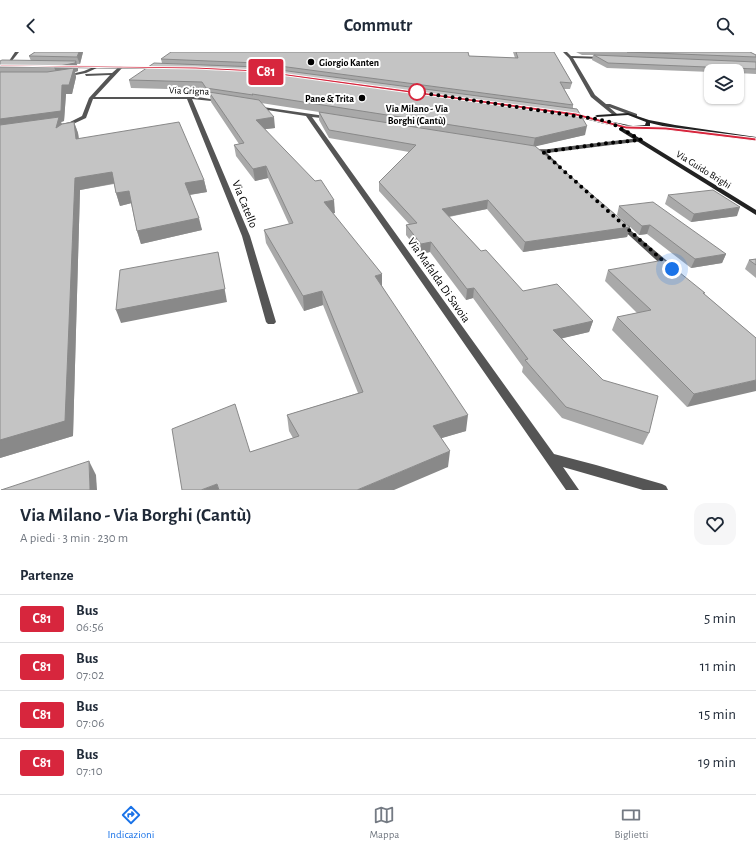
<!DOCTYPE html>
<html lang="it">
<head>
<meta charset="utf-8">
<style>
	:root { --surface:#fff; --page:#f6f6f7; --text:#1f2937; --muted:#747a83; --line:#e0e1e3; --accent:#1a73e8 }
	body { margin:0; font-family:"Alegreya Sans",sans-serif; background:var(--page); color:var(--text); height:100vh; display:flex; flex-direction:column; font-size:15px; white-space:nowrap }
	* { box-sizing:border-box; margin:0 }
	p { font-size:13px; color:var(--muted) }
	.icon { flex:none; width:22px; height:22px; fill:none; stroke:currentColor; stroke-width:2; stroke-linecap:round; stroke-linejoin:round }
	.map { position:relative; height:438px; overflow:hidden }
	.panel { display:flex; flex-direction:column; background:var(--surface); flex:1 }
	.panel>* { flex:none }
	.badge { padding:0 8px; border-radius:3px; font-size:14px; line-height:26px }
	.fabs { position:absolute; left:704px; top:12px; display:grid; gap:8px }
	.fabs a { display:grid; place-items:center; width:40px; height:40px; border-radius:8px; background:var(--surface); box-shadow:0 1px 3px #0004; font-size:20px }
	.you { position:absolute; width:20px; height:20px; margin:-10px; border:3px solid #fff; border-radius:50%; background:#1a73e8; box-shadow:0 0 0 6px #1a73e833 }
	.map>.badge { position:absolute; translate:-50% -50%; box-shadow:0 0 0 2px #fff }
	h2 { padding:0 20px; font-size:15px; line-height:36px }
	.round { display:grid; place-items:center; flex:none; width:42px; height:42px; border-radius:12px; background:var(--page) }
	.summary { display:flex; align-items:center; justify-content:space-between; height:68px; padding:0 20px }
	h1 { font-size:19px; font-weight:700; line-height:30px }
	ul { padding:0; list-style:none }
	li { display:flex; align-items:center; gap:12px; height:48px; padding:0 20px; border-top:1px solid var(--line) }
	li div { flex:1 }
	li b { display:block; font-size:15px }
	li em { font-style:normal }
	li .badge { min-width:44px; font-weight:700; text-align:center }
	header { display:flex; justify-content:space-between; align-items:center; height:52px; padding:0 20px; background:var(--surface); font-size:18px; font-weight:700 }
	.tabs { display:flex; justify-content:space-around; align-items:center; height:56px; border-top:1px solid var(--line); background:var(--surface); font-size:11px; color:var(--muted) }
	.tabs a { display:grid; justify-items:center; gap:2px }
	.tabs .active { color:var(--accent) }
	.map>svg:first-child { display:block }
</style>
</head>
<body>
<header><svg class="icon" aria-label="back" viewBox="0 0 24 24"><path d="M15 5l-7 7 7 7"/></svg>Commutr<svg class="icon" aria-label="search" viewBox="0 0 24 24"><circle cx="10" cy="10" r="6"/><path d="M15 15l6 6"/></svg></header>
<div class="map">
<svg width="756" height="438" viewBox="0 0 756 438">
	<rect width="100%" height="100%" fill="#fff"/>
	<g fill="none" stroke-linecap="round" stroke-linejoin="round">
		<g fill="#555" fill-rule="evenodd">
			<path d="M15,0H19L7,15H5Z"/>
			<path d="M563,0H567L571,4L604,5L603,7L573,6L595,43L606,52H610L637,62V64H633L609,55L617,62L613,63L591,45L569,6Z"/>
			<path d="M96,14L99,15L86,21L65,25L63,24L84,19Z"/>
			<path d="M120,14L123,15L95,45H198L223,49L221,50L192,47L250,184L276,270L274,272H268L266,270L242,184L187,47H93L86,66L73,72L60,75L57,73L70,70L82,64L89,46L110,23L86,24L85,22L112,21Z"/>
			<path d="M256,54L332,65V67H330L312,65L554,402L596,413L662,432L666,434L668,438H643L563,415L579,438H566L306,64L254,56V55Z"/>
			<path d="M641,86L643,87V89L547,101L562,116L559,118L557,117L541,102L531,101L528,99C533,96 543,98 549,97C580,93 610,89 641,86Z"/>
			<path d="M621,171L623,172L672,213L673,215L672,217H666L619,174L617,173Z"/>
		</g>
		<g fill="#222" fill-rule="evenodd">
			<path d="M68,14L158,15L160,16L158,17L67,16Z"/>
			<path d="M569,61L633,74L645,73L646,70L628,63L597,65L595,64L597,63L628,61L649,68L675,73L756,85V89L675,77L650,71V75C633,82 588,67 569,63Z"/>
			<path d="M619,76H623L756,158V163L619,78Z"/>
		</g>
	</g>
	<g fill="#a9a9a9">
		<path d="M35,0H83L80,12H77L78,17V19L75,20L76,25L72,42H66L64,69L61,70L62,72L74,70L78,81L79,87L204,128L207,140L190,143L202,178L141,192L137,179L131,151L120,154L116,141L114,132L80,138L73,384L0,406V9H31L29,4Z"/>
		<path d="M513,0H554L572,31L570,37H564L573,53V57L585,83L535,94L630,175L627,185L523,200L487,157L449,165L481,199L523,239L593,269L589,280L562,286L649,381L643,393L562,366L522,320L523,315L473,246L466,248L430,200L421,202L406,183V173L409,172L379,139V130L409,100L329,86L319,68V60L261,51L275,76L265,77L335,161H333L382,234L466,379L441,386L448,415L250,400L293,386L289,379L287,363L358,341L323,253L304,259L266,191L264,178L289,172L268,126L255,129L236,104L234,93L239,92L211,50L210,44H207L203,38L131,36L129,28L162,11L161,7L469,4L515,6Z"/>
		<path d="M576,0H750L756,3V22L737,21V19H711V20L607,16L592,8L593,3H582Z"/>
		<path d="M668,143L737,164L691,170L665,152Z"/>
		<path d="M619,154L726,202L722,211L691,216L647,182L639,183L617,163Z"/>
		<path d="M756,207V226L745,217L749,208Z"/>
		<path d="M608,218L704,242L756,286L687,355L612,278L617,265L637,261L605,229Z"/>
	</g>
	<g fill="#898989">
		<path d="M79,0H83L80,12L77,5Z"/>
		<path d="M76,9L78,17V19L75,20L76,25L72,42H66L64,69L61,70L63,75L60,87L0,77V67L57,23L54,15Z"/>
		<path d="M274,65L275,76L258,78L256,68Z"/>
		<path d="M74,70L78,81L80,98L76,87Z"/>
		<path d="M587,74L585,83L533,95L535,86Z"/>
		<path d="M266,114L268,126L255,129L253,117Z"/>
		<path d="M112,120L116,131L80,138L73,384L0,406V388L75,126Z"/>
		<path d="M204,128L207,140L188,143L185,131Z"/>
		<path d="M129,139L132,151L120,154L116,141Z"/>
		<path d="M334,148L335,161L325,163L324,150Z"/>
		<path d="M488,148L487,157L441,166L442,157Z"/>
		<path d="M740,155L737,164L691,170L694,162Z"/>
		<path d="M199,166L202,178L141,192L137,179Z"/>
		<path d="M650,173L647,182L639,183L642,174Z"/>
		<path d="M630,175L627,185L523,200L525,190Z"/>
		<path d="M431,190L430,200L421,202V192Z"/>
		<path d="M218,200L227,250L121,271L116,258Z"/>
		<path d="M726,202L722,211L691,216L695,207Z"/>
		<path d="M382,222V236L375,224Z"/>
		<path d="M474,236L473,246L466,248L467,237Z"/>
		<path d="M322,239L323,253L304,259L303,244Z"/>
		<path d="M593,269L589,280L551,289L553,278Z"/>
		<path d="M756,328V339L687,355L694,342Z"/>
		<path d="M468,363L466,379L432,389L433,374Z"/>
		<path d="M450,399L448,415L394,438H357Z"/>
		<path d="M89,409L96,423L97,438H90Z"/>
		<path d="M217,432L219,438H201Z"/>
	</g>
	<g fill="#c4c4c4" stroke="#898989">
		<path d="M35,0H79L77,5L29,4Z"/>
		<path d="M171,0H468L469,4L518,6L516,0H554L572,31L560,30L573,53L257,11L161,7Z"/>
		<path d="M627,0H750L756,3V5Z"/>
		<path d="M594,3L756,10V17L608,11Z"/>
		<path d="M2,8L76,9L75,11L54,15H0V9Z"/>
		<path d="M154,11L257,15L577,57L587,74L535,86L252,42L253,43L206,36L202,30L129,28Z"/>
		<path d="M74,16L69,33H62L61,59L0,67V20H47Z"/>
		<path d="M209,40L259,48L274,65L256,68L315,129L321,128L334,148L324,150L382,222L375,224L468,363L433,374L450,399L357,438H219L217,432L201,438H182L172,377L235,352L250,400L299,384L287,363L363,340L322,239L303,244L264,178L293,171L266,114L253,117L234,93L244,91Z"/>
		<path d="M319,60L535,94L630,175L525,190L488,148L442,157L481,199L486,198L523,239L557,232L593,269L553,278L603,328L658,344L649,381L566,355L525,308L528,307L474,236L467,237L431,190L421,192L406,173L417,171L379,130L416,93L329,78Z"/>
		<path d="M59,65L56,76L62,72L74,70L76,87L179,70L204,128L185,131L199,166L137,179L129,139L116,141L112,120L75,126L65,369L0,388V73Z"/>
		<path d="M713,138L740,155L694,162L668,143Z"/>
		<path d="M653,150L726,202L695,207L650,173L642,174L619,154Z"/>
		<path d="M218,200L225,237L116,258L120,218Z"/>
		<path d="M756,207V213L749,208Z"/>
		<path d="M664,208L705,241H703L756,286V328L694,342L617,265L651,258L608,218Z"/>
		<path d="M89,409L90,438H1Z"/>
	</g>
	<path fill="#d7263d" stroke="#fff" d="M0,13L196,15L258,18L576,61L626,74L666,75L756,86V89L666,78L626,77L576,64L258,20L196,17L0,14Z"/>
	<g fill="none" stroke-linecap="round" stroke-linejoin="round">
		<path stroke="#000" stroke-width="4" stroke-dasharray="0 7.2" d="M417,40L596,67L610,70L641,88L608,91L543,100L672,217"/>
	</g>
	<g fill="#000" stroke="#fff" stroke-width="1.5">
		<circle cx="311" cy="10" r="4"/>
		<circle cx="362" cy="46" r="4"/>
	</g>
	<circle fill="#fff" stroke="#d7263d" stroke-width="2" cx="417" cy="40" r="8"/>
	<g text-anchor="middle" stroke-width="4" stroke-linejoin="round" paint-order="stroke">
		<g font-size="10" font-weight="bold" fill="#000" stroke="#fff" text-anchor="start">
			<text x="319" y="14">Giorgio Kanten</text>
			<text x="354" y="50" text-anchor="end">Pane &amp; Trita</text>
		</g>
		<g font-size="10" fill="#000" stroke="#fff">
			<text transform="translate(189 38) rotate(2)" y="4">Via Grigna</text>
			<text transform="translate(704 117) rotate(32)" y="4">Via Guido Brighi</text>
		</g>
		<g font-size="10" font-weight="bold" fill="#000" stroke="#fff">
			<text x="417" y="60">Via Milano - Via<tspan x="417" dy="12">Borghi (Cantù)</tspan></text>
		</g>
		<g font-size="12" fill="#000" stroke="#fff">
			<text transform="translate(245 152) rotate(68)" y="4">Via Catello</text>
			<text transform="translate(439 228) rotate(55)" y="4">Via Mafalda Di Savoia</text>
		</g>
	</g>
</svg>
<div class="fabs">
<a><svg class="icon" aria-label="layers" viewBox="0 0 24 24"><path d="M12 4l9 5-9 5-9-5zM3 14l9 5 9-5"/></svg></a>
</div>
<div class="you" style="left:672px;top:217px"></div>
<b class="badge" style="left:266px;top:20px;background:#d7263d;color:#fff">C81</b>
</div>
<section class="panel">
<div class="summary"><div><h1>Via Milano - Via Borghi (Cantù)</h1><p>A piedi · 3 min · 230 m</p></div><a class="round"><svg class="icon" aria-label="heart" viewBox="0 0 24 24"><path d="M12 20l-8-8c-3-5 5-10 8-4 3-6 11-1 8 4z"/></svg></a></div>
<h2>Partenze</h2>
<ul>
<li><span class="badge" style="background:#d7263d;color:#fff">C81</span><div><b>Bus</b><p>06:56</p></div><em>5 min</em></li>
<li><span class="badge" style="background:#d7263d;color:#fff">C81</span><div><b>Bus</b><p>07:02</p></div><em>11 min</em></li>
<li><span class="badge" style="background:#d7263d;color:#fff">C81</span><div><b>Bus</b><p>07:06</p></div><em>15 min</em></li>
<li><span class="badge" style="background:#d7263d;color:#fff">C81</span><div><b>Bus</b><p>07:10</p></div><em>19 min</em></li>
</ul>
</section>
<nav class="tabs">
<a class="active"><svg class="icon" aria-label="directions" viewBox="0 0 24 24"><path d="M12 3l9 9-9 9-9-9zM9 14v-3h6M13 9l2 2-2 2"/></svg>Indicazioni</a>
<a><svg class="icon" aria-label="map" viewBox="0 0 24 24"><path d="M3 6l6-2 6 2 6-2v14l-6 2-6-2-6 2zM9 4v14M15 6v14"/></svg>Mappa</a>
<a><svg class="icon" aria-label="tickets" viewBox="0 0 24 24"><path d="M3 7h18v10H3zM15 7v10"/></svg>Biglietti</a>
</nav>
</body>
</html>
